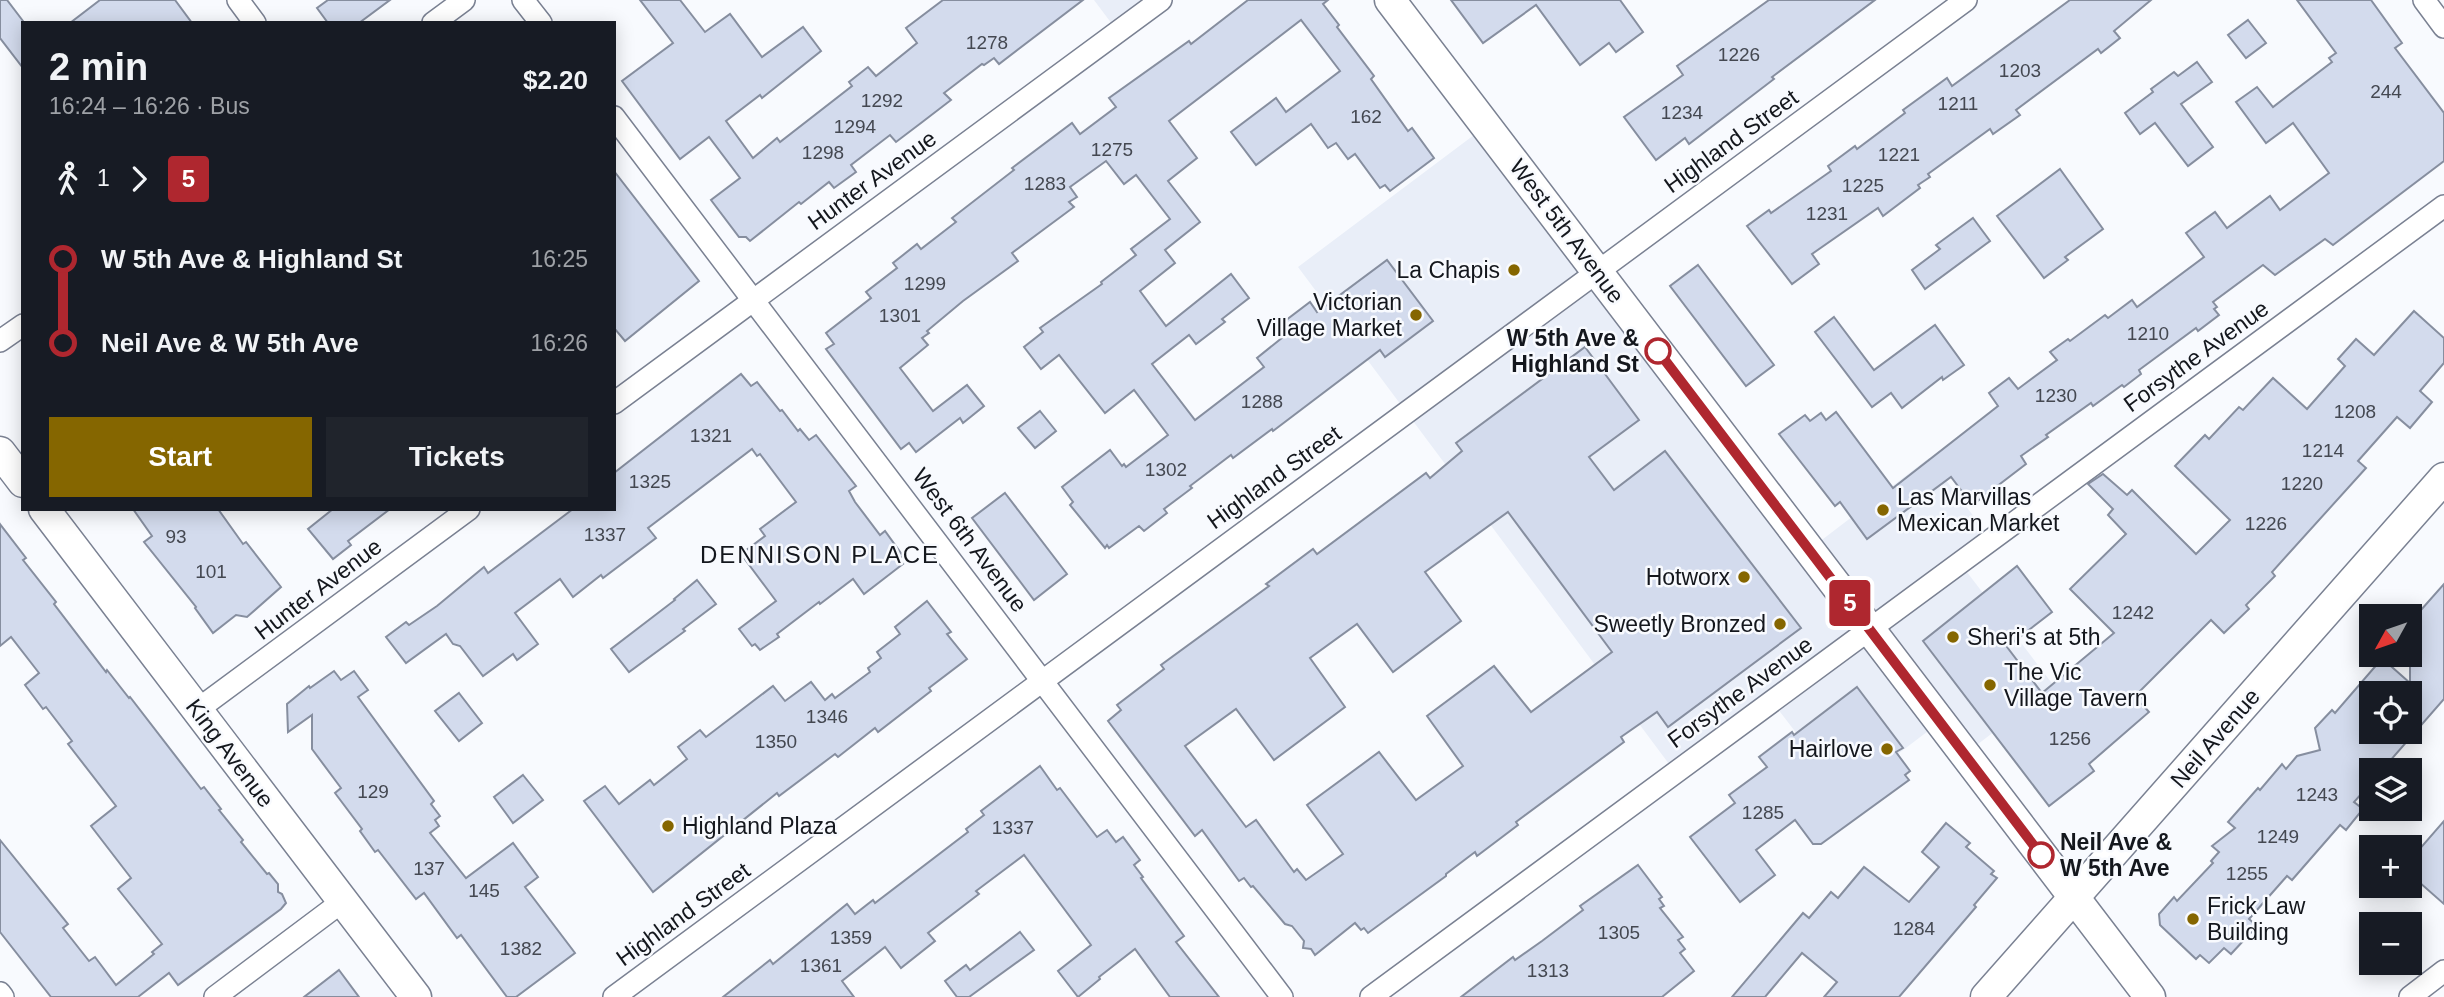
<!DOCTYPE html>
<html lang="en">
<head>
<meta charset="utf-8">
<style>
	:root { --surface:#171b24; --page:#20242c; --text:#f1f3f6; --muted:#9ea1a6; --accent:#856600 }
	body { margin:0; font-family:Arial,sans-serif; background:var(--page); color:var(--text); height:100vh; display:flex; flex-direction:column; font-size:26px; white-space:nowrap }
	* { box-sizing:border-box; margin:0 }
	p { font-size:23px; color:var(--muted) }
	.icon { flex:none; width:38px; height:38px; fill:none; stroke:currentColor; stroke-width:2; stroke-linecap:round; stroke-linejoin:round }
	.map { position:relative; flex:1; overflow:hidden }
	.sheet { position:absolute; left:21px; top:21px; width:595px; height:490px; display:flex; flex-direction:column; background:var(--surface); border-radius:0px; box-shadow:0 4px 18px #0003 }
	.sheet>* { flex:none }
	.badge { padding:0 14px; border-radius:5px; font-size:24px; line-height:46px }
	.needle { width:46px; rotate:230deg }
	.tools { position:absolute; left:2359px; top:604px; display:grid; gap:14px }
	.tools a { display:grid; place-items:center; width:63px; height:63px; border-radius:0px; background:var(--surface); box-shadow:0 4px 18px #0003; font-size:35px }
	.map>.badge { position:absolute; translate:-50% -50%; box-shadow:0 0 0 4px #fff }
	.legs { display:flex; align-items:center; gap:10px; height:77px; padding:0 28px; font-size:23px }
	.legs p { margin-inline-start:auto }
	.overview { display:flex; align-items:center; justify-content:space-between; height:119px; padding:0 28px }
	h1 { font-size:38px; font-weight:700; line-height:52px }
	.action { display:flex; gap:14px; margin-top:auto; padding:14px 28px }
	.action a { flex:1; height:80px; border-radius:0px; background:var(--accent); color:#fff; font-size:28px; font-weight:700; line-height:80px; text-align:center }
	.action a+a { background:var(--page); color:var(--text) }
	ul { padding:0 28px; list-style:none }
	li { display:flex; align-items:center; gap:24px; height:84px; font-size:26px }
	li i { display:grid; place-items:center; width:10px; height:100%; margin:0 9px; background:currentColor }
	li i::after { content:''; width:18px; height:18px; margin:-9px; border:5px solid; border-radius:50%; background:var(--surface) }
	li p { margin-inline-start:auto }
	li:first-child i { background:linear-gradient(#0000 50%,currentColor 0) }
	li:last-child i { background:linear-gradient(currentColor 50%,#0000 0) }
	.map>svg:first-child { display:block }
</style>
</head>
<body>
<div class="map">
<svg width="2444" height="997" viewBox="0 0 2444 997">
	<rect width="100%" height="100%" fill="#f8fafe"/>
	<g fill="#e9eef8">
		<path d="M1094,0H1161L1118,32Z"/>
		<path d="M1486,126L1810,549L1929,458L1991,539L1960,563L2054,686L1965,754L1940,722L1844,795L1774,704L1675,772L1298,267Z"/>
	</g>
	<g fill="#d3dbed" stroke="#868e9f" stroke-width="2" fill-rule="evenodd">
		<path d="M0,0H7L23,21V68L0,38Z"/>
		<path d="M100,0H175L192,23H70Z"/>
		<path d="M328,0H390L359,23H328L317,8Z"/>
		<path d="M640,0H680L705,32L730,14L762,57L803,27L821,51L762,98L760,95L726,121L753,158L777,138L780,142L852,86L849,82L868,67L876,76L917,43L906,28L943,0H1083L999,64L994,58L984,65L982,64L944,93L951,100L921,123L896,142L890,135L851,165L856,172L834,188L829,182L801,204L799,202L750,241L746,237H739L711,200L740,178L709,137L680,159L622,81L673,43Z"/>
		<path d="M1248,0H1328L1323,4L1339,25L1337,27L1374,76L1371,79L1408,131L1412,128L1434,158L1390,191L1385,185L1380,188L1355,154L1348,159L1336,143L1328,148L1311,124L1256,165L1231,132L1276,98L1286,112L1340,71L1301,20L1169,121L1197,158L1168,181L1200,222L1165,250L1175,263L1140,291L1166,326L1231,274L1249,298L1222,319L1225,322L1196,344L1189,335L1152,364L1195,420L1264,367L1257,358L1288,333L1281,324L1310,302L1317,312L1387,260L1433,321L1385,357L1380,350L1273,431L1272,429L1233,458L1231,455L1190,486L1192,488L1164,509L1167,513L1144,531L1139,526L1109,548L1107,545L1105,548L1070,505L1073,502L1062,487L1110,450L1122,466L1124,464L1126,467L1168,435L1134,390L1105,413L1059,355L1041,369L1024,347L1043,332L1040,328L1102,284L1101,282L1136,255L1131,249L1170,219L1136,175L1124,184L1106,161L1070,187L1077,197L1069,202L1074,207L1012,253L1018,261L963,301L927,331L929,333L922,338L928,345L900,368L933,411L967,385L984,406L963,423L960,418L916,452L909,443L901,449L826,349L834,344L826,333L871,298L866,292L897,268L893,263L917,244L921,249L956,222L952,218L1014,170L1012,168L1072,123L1080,134L1116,107L1109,98L1189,41L1191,44Z"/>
		<path d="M1451,0H1620L1643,32L1616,52L1609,43L1580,65L1536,5L1483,43Z"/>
		<path d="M1769,0H1875L1772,77L1774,79L1689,144L1685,138L1656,160L1624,117L1683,75L1677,66Z"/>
		<path d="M2070,0H2151L2114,31L2120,38L2101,53L2098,49L2016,110L2020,115L1993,134L1990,129L1928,174L1930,177L1918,185L1920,188L1883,216L1878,208L1812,254L1819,264L1792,284L1747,226L1769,210L1771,213L1831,171L1828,166L1855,146L1857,149L1905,113L1903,110L1947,78L1952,86Z"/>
		<path d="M2297,0H2371L2402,43L2395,48L2444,113V161L2333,245L2325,239L2275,275L2263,265L2213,302L2217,307L2214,309L2219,315L2198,331L2196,328L2139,370L2141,374L2124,387L2122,385L2093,406L2091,403L2046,435L2048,437L2021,456L2026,464L1975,503L1967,492L1964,494L1951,477L1867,539L1840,502L1835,506L1779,434L1805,415L1810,421L1821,413L1826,420L1836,412L1893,488L1998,406L1989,393L2009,378L2018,389L2057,360L2050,352L2068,339L2070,341L2105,315L2108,318L2132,300L2137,307L2204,257L2186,233L2215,212L2227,228L2270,196L2280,210L2329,173L2293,123L2266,143L2236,102L2257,87L2273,107L2332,62L2329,58L2336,53Z"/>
		<path d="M2248,20L2266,43L2246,58L2228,35Z"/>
		<path d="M2197,62L2212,82L2181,104L2213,147L2188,166L2155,123L2140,134L2125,113L2153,92L2151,89L2174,72L2178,76Z"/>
		<path d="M2060,169L2103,229L2065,257L2068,260L2044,278L1997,216Z"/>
		<path d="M614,171L699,281L625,341L614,328Z"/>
		<path d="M1973,218L1990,241L1925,289L1912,270L1940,249L1936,245Z"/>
		<path d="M1698,265L1774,365L1746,386L1670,286Z"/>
		<path d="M2414,311L2444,338V363L2420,391L2432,402L2410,428L2397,417L2358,461L2366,468L2272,572L2275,576L2246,605L2249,609L2224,633L2211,620L2138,693L2145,701L2142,704L2149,712L2089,764L2094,771L2049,806L1923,641L2017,566L2052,612L2007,647L2042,693L2114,633L2070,589L2126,534L2108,515L2113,509L2088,484L2103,474L2127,495L2132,490L2196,554L2230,520L2175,466L2205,435L2209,439L2239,407L2243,410L2273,378L2307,409L2345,366L2338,359L2356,339L2374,355Z"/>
		<path d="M1834,317L1874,370L1935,325L1964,365L1943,380L1942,377L1902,408L1891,393L1872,407L1815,332Z"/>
		<path d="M1585,347L1639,420L1589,457L1614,490L1665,451L1801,628L1668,727L1657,712L1621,737L1624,742L1516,822L1518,825L1477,856L1475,852L1446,874V876L1368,933L1364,928L1361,930L1355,923L1315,955L1311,949L1303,948L1304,941L1292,926L1285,924L1253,886L1251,887L1244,878L1239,881L1202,830L1195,836L1108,721L1121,710L1117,705L1164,669L1161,665L1269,586L1266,584L1313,549L1317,554L1426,473L1430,478L1462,451L1456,443ZM1508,512L1612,652L1531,712L1494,666L1427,716L1463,766L1452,774L1416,800L1379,752L1307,805L1343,854L1306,880L1297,869L1294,872L1256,820L1246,827L1185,746L1236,709L1274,760L1345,707L1310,658L1357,624L1393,672L1461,621L1425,572Z"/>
		<path d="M741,374L751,386L757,382L780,411L782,410L798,431L800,429L809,440L816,435L856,486L849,491L855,502L880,535L885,531L903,556L898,559L903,564L864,594L853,579L820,604L819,602L777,634L779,637L760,650L755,644L752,646L739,629L776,601L741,554L765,536L760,529L796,502L760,454L757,456L752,449L648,528L656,538L603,578L601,575L573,597L560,579L515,613L538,644L517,660L513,654L483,676L460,646L453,644L446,634L406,663L386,637L406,622L409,625L437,606L484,567L488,573L573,509H614V473Z"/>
		<path d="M1040,411L1056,431L1035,448L1018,428Z"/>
		<path d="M1005,493L1067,574L1034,600L972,518Z"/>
		<path d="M133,509H218L243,544L246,542L281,587L247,617L236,615L213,633L195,608L196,607L144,542L152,536Z"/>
		<path d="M333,509H390L348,541L351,545L333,559L308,529Z"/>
		<path d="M0,524L26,558L23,560L56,602L54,604L106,672L107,670L129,698L130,697L201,789L204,787L221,809L219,810L243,840L241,842L267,874L269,873L278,884V892L282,894L286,903L281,909L178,985L169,973L138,997H51L0,932V840L68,924L63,928L89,961L95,957L116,985L154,954L152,952L162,944L118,889L131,878L91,826L116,806L68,744L72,741L46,707L43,709L25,685L39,673L11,637L0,646Z"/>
		<path d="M697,580L716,604L683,629L685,631L629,672L611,649L675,600L674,599Z"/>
		<path d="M2444,584V699L2382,770H2371V783L2354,802L2363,809L2346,830L2340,825L2292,880L2287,876L2249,919L2257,926L2231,954L2224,948L2209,963L2200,955L2196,959L2160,925L2159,914L2174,897L2177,901L2213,863L2211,861L2219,852L2212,846L2235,828L2228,822L2258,788L2260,790L2282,764L2286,769L2297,756L2320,750L2315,728L2332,710L2335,713L2379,662L2381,664L2384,660L2410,683V619L2419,608L2421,610ZM2371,693H2410V732H2371Z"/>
		<path d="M927,601L951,632L947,634L967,659L929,688L931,691L878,732L875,728L838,757L835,754L779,796L777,793L653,892L584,801L605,786L619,804L650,780L654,785L687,759L678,747L700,730L706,737L773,686L785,701L811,682L825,700L832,694L835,698L870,672L868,668L881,658L877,652L900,634L895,627Z"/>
		<path d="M334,671L341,680L354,671L368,690L358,697L434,801L431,804L440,816L435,820L439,826L430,833L466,878L513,843L538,877L525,887L575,953L516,997H507L461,935L457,938L424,893L416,899L378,850L375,852L360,831L362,829L335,793L341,788L312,749V715L288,732L287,704L309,686L310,688Z"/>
		<path d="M1857,687L1903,748L1896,752L1910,771L1905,775L1909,780L1821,844H1813L1795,820L1756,850L1775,875L1740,902L1690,837L1735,803L1729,795L1767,767L1759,757L1792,732L1794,735Z"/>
		<path d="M459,693L482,723L459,741L435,711Z"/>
		<path d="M1040,766L1057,790L1060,788L1097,837L1107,830L1116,842L1123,837L1140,860L1134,865L1143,877L1141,878L1184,936L1176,942L1219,997H1170L1135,949L1099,977L1100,979L1078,997L1058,971L1091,945L1024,855L976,891L979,894L928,933L935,941L901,968L885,947L842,981L854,997H723L770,960L773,964L847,904L855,914L873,900L875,903L968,832L966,829L984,815L981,811Z"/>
		<path d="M523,775L543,800L513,823L494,797Z"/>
		<path d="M2444,821V904L2410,874V860Z"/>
		<path d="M1946,823L1970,843L1966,847L1994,871L1991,874L1997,878L1974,905L1976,907L1899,997H1824L1837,982L1802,953L1765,997H1732L1803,913L1809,918L1831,892L1838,898L1864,867L1909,902L1939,867L1922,852Z"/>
		<path d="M1638,865L1662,897L1659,899L1664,906L1660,908L1683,937L1678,940L1685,949L1680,953L1694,971L1662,997H1461L1513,957L1515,960L1542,941L1583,910L1580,906Z"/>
		<path d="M1020,932L1034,950L969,997H957L945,981L966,965L970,970Z"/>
		<path d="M339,970L359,997H304Z"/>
	</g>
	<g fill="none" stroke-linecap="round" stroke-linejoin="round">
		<defs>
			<g id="street">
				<path d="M238,0L255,23"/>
				<path d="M523,0L541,23"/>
				<path d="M2424,0L2444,27"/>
				<path d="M433,23L464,0"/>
				<path d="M614,117L1282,997"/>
				<path d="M0,341L23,325"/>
				<path d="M614,403L1161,0"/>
				<path d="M197,710L469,509"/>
				<path d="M0,993L3,997"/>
				<path d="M215,997L343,901"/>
				<path d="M614,997L1966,0"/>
				<path d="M1371,997L2444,206"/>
				<path d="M2410,997L2444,971"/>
			</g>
			<g id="secondary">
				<path d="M1390,0L2150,997"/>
				<path d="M0,452L23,482"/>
				<path d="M44,509L416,997"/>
				<path d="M1986,997L2444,478"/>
			</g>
		</defs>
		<use href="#street" stroke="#7a8192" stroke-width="24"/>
		<use href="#secondary" stroke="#7a8192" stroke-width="33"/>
		<use href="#street" stroke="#fff" stroke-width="21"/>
		<use href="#secondary" stroke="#fff" stroke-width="30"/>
	</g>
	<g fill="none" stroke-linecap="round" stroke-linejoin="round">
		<defs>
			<path id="line-1" d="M1658,351L2041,855"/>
		</defs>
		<use href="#line-1" stroke="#fff" stroke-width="16"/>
		<use href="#line-1" stroke="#af272f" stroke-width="10"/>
	</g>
	<g fill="#856600" stroke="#f8fafe" stroke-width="2.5">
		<circle cx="1514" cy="270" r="7"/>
		<circle cx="1416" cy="315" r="7"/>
		<circle cx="1883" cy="510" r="7"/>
		<circle cx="1744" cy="577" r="7"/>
		<circle cx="1780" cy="624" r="7"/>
		<circle cx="1953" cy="637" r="7"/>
		<circle cx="1990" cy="685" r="7"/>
		<circle cx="1887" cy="749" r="7"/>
		<circle cx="668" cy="826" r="7"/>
		<circle cx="2193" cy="919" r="7"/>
	</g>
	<g fill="#fff" stroke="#af272f" stroke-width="3.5">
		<circle cx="1658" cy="351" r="12"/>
		<circle cx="2041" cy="855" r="12"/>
	</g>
	<g text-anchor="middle" stroke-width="5" stroke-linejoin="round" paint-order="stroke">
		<g font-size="19" fill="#444851">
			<text x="987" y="49">1278</text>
			<text x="1739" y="61">1226</text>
			<text x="2020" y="77">1203</text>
			<text x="2386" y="98">244</text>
			<text x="882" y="107">1292</text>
			<text x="1958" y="110">1211</text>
			<text x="1682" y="119">1234</text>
			<text x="1366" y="123">162</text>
			<text x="855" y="133">1294</text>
			<text x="1112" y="156">1275</text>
			<text x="823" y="159">1298</text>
			<text x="1899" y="161">1221</text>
			<text x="1045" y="190">1283</text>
			<text x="1863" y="192">1225</text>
			<text x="1827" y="220">1231</text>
			<text x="925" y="290">1299</text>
			<text x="900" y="322">1301</text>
			<text x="2148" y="340">1210</text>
			<text x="2056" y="402">1230</text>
			<text x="1262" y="408">1288</text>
			<text x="2355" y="418">1208</text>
			<text x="711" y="442">1321</text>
			<text x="2323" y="457">1214</text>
			<text x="1166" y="476">1302</text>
			<text x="650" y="488">1325</text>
			<text x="2302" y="490">1220</text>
			<text x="2266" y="530">1226</text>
			<text x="605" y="541">1337</text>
			<text x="176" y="543">93</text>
			<text x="211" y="578">101</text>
			<text x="2133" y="619">1242</text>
			<text x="827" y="723">1346</text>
			<text x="2070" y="745">1256</text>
			<text x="776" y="748">1350</text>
			<text x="373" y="798">129</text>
			<text x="2317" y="801">1243</text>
			<text x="1763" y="819">1285</text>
			<text x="1013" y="834">1337</text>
			<text x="2278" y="843">1249</text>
			<text x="429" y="875">137</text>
			<text x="2247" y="880">1255</text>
			<text x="484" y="897">145</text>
			<text x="1914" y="935">1284</text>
			<text x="1619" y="939">1305</text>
			<text x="851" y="944">1359</text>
			<text x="521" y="955">1382</text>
			<text x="821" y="972">1361</text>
			<text x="1548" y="977">1313</text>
		</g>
		<g font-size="23" fill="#14171d" stroke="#f8fafe">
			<text transform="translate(1731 141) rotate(-36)" y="8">Highland Street</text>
			<text transform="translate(872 180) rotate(-36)" y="8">Hunter Avenue</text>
			<text transform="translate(1567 231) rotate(53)" y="8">West 5th Avenue</text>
			<text transform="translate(2196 356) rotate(-36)" y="8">Forsythe Avenue</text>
			<text transform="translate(1274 477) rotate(-36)" y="8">Highland Street</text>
			<text transform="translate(970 540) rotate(53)" y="8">West 6th Avenue</text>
			<text transform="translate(318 589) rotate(-37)" y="8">Hunter Avenue</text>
			<text transform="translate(1740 692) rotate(-36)" y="8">Forsythe Avenue</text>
			<text transform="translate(2215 738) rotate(-49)" y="8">Neil Avenue</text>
			<text transform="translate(230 753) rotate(53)" y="8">King Avenue</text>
			<text transform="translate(683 914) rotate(-36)" y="8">Highland Street</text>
		</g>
		<g font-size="23" fill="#14171d" stroke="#f8fafe" text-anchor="end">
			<text x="1500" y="278">La Chapis</text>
			<text x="1402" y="310">Victorian<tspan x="1402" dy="26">Village Market</tspan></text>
			<text x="1897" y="505" text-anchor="start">Las Marvillas<tspan x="1897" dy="26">Mexican Market</tspan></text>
			<text x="1730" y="585">Hotworx</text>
			<text x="1766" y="632">Sweetly Bronzed</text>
			<text x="1967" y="645" text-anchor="start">Sheri's at 5th</text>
			<text x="2004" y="680" text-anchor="start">The Vic<tspan x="2004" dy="26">Village Tavern</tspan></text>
			<text x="1873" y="757">Hairlove</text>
			<text x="682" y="834" text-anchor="start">Highland Plaza</text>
			<text x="2207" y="914" text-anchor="start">Frick Law<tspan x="2207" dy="26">Building</tspan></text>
		</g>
		<g font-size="23" font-weight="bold" fill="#14171d" stroke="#f8fafe" text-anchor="end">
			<text x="1639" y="346">W 5th Ave &amp;<tspan x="1639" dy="26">Highland St</tspan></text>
			<text x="2060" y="850" text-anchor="start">Neil Ave &amp;<tspan x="2060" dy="26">W 5th Ave</tspan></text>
		</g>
		<g font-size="24" letter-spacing="2" fill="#14171d" stroke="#f8fafe">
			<text x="820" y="563">DENNISON PLACE</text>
		</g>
	</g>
</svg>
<div class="tools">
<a><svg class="needle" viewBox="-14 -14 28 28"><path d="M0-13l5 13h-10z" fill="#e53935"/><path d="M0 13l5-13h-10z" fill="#9ea1a6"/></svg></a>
<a><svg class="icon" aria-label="locate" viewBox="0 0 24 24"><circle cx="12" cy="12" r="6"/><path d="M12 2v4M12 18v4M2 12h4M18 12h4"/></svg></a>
<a><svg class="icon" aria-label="layers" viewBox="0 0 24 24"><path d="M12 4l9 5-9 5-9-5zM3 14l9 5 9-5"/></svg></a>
<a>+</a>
<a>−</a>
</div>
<b class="badge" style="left:1850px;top:603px;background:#af272f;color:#fff">5</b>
<section class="sheet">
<div class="overview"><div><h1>2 min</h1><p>16:24 – 16:26 · Bus</p></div><b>$2.20</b></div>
<div class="legs"><svg class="icon" aria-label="walk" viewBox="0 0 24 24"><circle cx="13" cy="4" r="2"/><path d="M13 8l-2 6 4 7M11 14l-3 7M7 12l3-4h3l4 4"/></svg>1<svg class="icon" aria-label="forward" viewBox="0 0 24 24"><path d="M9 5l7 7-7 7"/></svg><b class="badge" style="background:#af272f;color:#fff">5</b></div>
<ul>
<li><i style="color:#af272f"></i><b>W 5th Ave &amp; Highland St</b><p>16:25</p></li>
<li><i style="color:#af272f"></i><b>Neil Ave &amp; W 5th Ave</b><p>16:26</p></li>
</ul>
<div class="action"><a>Start</a><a>Tickets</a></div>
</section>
</div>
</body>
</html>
